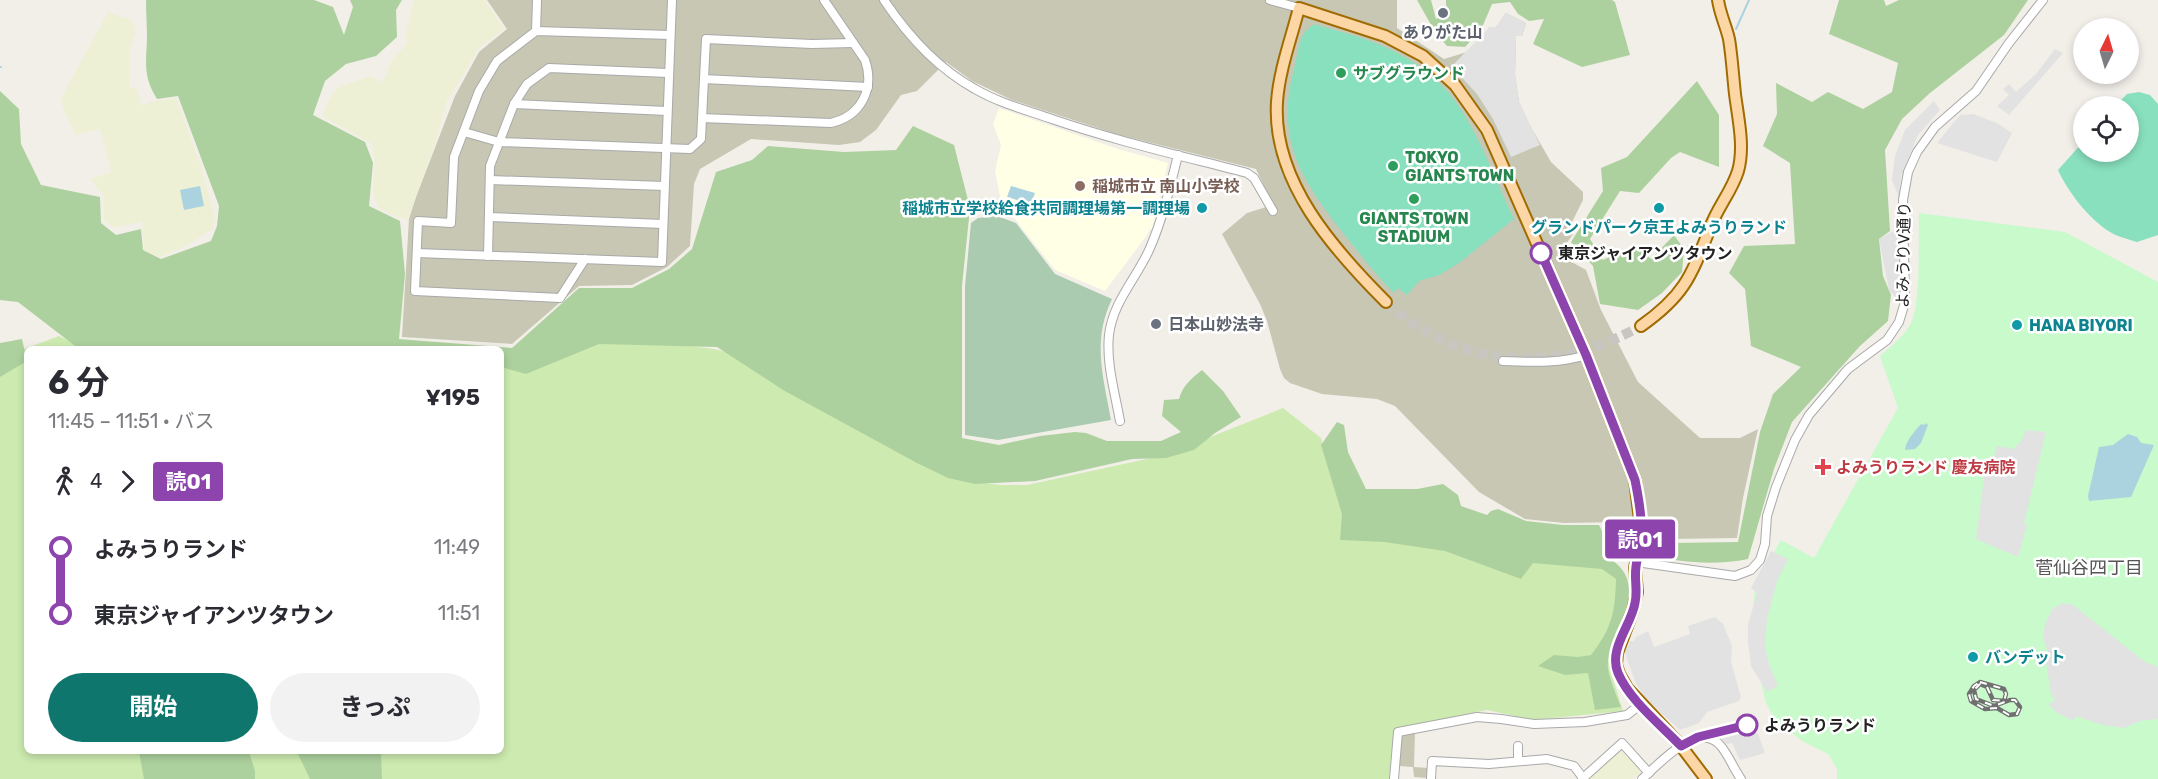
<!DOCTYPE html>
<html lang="ja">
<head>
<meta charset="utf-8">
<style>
	:root { --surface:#fff; --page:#f2f2f3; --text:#2b2b33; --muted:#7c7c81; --accent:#0f766e }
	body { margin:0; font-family:Rubik,"Noto Sans JP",sans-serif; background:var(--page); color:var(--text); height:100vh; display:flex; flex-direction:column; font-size:22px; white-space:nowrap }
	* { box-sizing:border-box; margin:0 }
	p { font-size:20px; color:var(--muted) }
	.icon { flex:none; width:33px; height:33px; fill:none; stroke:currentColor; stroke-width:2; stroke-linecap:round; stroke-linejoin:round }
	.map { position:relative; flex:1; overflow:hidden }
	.panel { position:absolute; left:24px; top:346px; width:480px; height:408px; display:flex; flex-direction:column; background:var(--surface); border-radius:9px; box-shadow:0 3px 9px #0003 }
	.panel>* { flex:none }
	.badge { padding:0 12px; border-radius:4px; font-size:21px; line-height:39px }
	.needle { width:39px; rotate:5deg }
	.fabs { position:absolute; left:2073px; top:18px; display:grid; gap:12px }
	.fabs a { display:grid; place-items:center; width:66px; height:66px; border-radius:50%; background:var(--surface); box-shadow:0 3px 9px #0003; font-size:30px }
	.map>.badge { position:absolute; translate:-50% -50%; box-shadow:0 0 0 3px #fff }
	.legs { display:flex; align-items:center; gap:9px; height:66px; padding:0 24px; font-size:20px }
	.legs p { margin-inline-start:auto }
	.head { display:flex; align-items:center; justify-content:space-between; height:102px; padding:0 24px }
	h1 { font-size:33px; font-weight:700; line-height:45px }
	.action { display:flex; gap:12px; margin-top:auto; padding:12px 24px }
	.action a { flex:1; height:69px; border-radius:36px; background:var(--accent); color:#fff; font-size:24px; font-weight:700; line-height:69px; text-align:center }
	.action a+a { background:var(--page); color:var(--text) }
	ul { padding:0 24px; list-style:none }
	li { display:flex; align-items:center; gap:21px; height:66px; font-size:22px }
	li i { display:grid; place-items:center; width:9px; height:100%; margin:0 8px; background:currentColor }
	li i::after { content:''; width:15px; height:15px; margin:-8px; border:4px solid; border-radius:50%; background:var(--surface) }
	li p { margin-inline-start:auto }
	li:first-child i { background:linear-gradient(#0000 50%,currentColor 0) }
	li:last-child i { background:linear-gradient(currentColor 50%,#0000 0) }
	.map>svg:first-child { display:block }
</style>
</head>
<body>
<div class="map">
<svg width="2158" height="779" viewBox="0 0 2158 779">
	<rect width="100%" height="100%" fill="#f2efe9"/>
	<path fill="#ffffe5" d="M999,108L1118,149L1168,163L1152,229H1150L1147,235L1105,291L1055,270L1001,201L995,171L1001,145L993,124Z"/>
	<g fill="#c7c7b4">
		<path d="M487,0H1397V28L1444,59L1467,52L1490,27H1496L1506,13L1526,23L1522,36H1516L1515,75L1519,102L1528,122L1551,162L1583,192V200L1572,222L1576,230L1563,248L1570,261L1586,270L1601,310L1638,382L1700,438H1740L1758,429L1743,498L1737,538L1670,539L1635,553V542L1621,522L1564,523L1525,519L1479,492L1395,406L1377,399L1322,394L1290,383L1284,378L1280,369L1267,321L1260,304L1222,234L1247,213L1273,205L1256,169L1116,134L1012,100L972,81L946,62L917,91L901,95L876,130L860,142L839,145L751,139L700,169L694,184L690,246L667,267L632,285L579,286L512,344L402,337L409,219L416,197L455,96L479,52L507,29Z"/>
		<path d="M1415,731L1414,767L1428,768L1427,778L1414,777L1413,767L1399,766L1401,736Z"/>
	</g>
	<g fill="#eef0d5">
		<path d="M415,0H485L504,29L479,48L446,103L434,147L408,219L400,218L378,208L373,192L375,161L372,144L322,116L331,96L337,88L369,76L383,82L392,60L407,44L406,31L413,2Z"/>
		<path d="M108,12L133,21L136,32L130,48L129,88H136L142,106L150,102L176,98L201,167L215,217L213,229L186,246L160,257L144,250L142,221L115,228L104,221V196L90,179L111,172L100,129L75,135L60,100Z"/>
		<path d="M1621,749L1625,750L1641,769V772L1632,779H1587Z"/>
	</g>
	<path fill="#cdebb0" d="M59,336L87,349L27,350V752H501V359L578,338L658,342L714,349L747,357L966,481L1001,485H1027L1165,455L1283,408L1321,438L1349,534L1455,542L1620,572L1611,673L1623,711L1533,720L1487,710L1394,729L1389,779H0V358Z"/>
	<g fill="#add19e">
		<path d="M146,0H314L333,7L344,35L353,7L350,0H402L396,10L397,37L376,56L346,64L325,81L313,115L365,142L373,163L369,206L400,221L405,274L399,339L512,348L579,288H632L669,269L692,249L716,172L752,160L768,146L844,152L896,150L913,126L954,145L970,208L962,286V438L999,445L1040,436L1075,432L1086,433L1107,441H1161L1181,432L1162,416L1164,400L1179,399C1183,385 1191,379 1202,370L1223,391L1241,417L1215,433L1194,450L1166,458L1132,459L1035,481L975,484L948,478L917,463L783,390L717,347L599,344L526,374L501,367V350L79,349L18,302L0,300V91L19,109L21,144L41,185L100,197L101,223L116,235L141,229L143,250L161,259L211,241L217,226L219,206L178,96L157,99C143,76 146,64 147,39C147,26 146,13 146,0Z"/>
		<path d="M1417,0H1431L1436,19L1450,11L1446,5V0H1612L1615,2L1630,55L1582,67L1533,44L1544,19L1529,21L1518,14L1510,2L1492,4L1481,30L1465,47L1447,46L1435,32Z"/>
		<path d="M1839,0H1884L1886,6L1899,0H2028L2004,35L1930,93L1902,119L1885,150L1890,231L1879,239L1883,276L1891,295L1888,321L1860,346L1792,422L1774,469L1748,559C1714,566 1680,562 1647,555L1671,543L1738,542L1760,432L1773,394L1801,367L1751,346L1745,289L1729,273L1744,246L1795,244L1790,163L1763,146L1777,114L1776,83L1812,102L1828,92L1863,109L1892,92L1898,63L1829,34Z"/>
		<path d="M1697,81L1719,115V167L1680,152L1671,158L1639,193L1620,191L1590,239L1603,260L1635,245L1651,259L1674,235L1684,249L1682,272L1662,293L1638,310L1600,304L1593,266L1571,242L1603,191L1601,168L1627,157Z"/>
		<path d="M22,339L27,361L0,377V343Z"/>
		<path d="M1337,422L1344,425L1348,452L1366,489H1417L1443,484L1458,495L1461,506L1487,515L1491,511L1498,509L1526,521L1563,525H1599L1613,552L1612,560C1650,587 1613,627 1608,662C1606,672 1617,696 1621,707L1595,710L1588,673L1565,675L1538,666L1554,655L1578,657L1591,655C1612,628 1615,613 1616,579L1602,569L1533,563L1521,579L1445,551L1384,542L1340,540L1342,514L1321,445Z"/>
		<path d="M139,752H249L255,771V779H144Z"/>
		<path d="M297,752H381L382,779H310Z"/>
	</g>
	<path fill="#aacbaf" d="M997,216L1016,223L1055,274L1112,299C1092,341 1103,376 1111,420L998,440L965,435V286L971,223L978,218Z"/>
	<path fill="#c8facc" d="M1919,213L2065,232L2158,282V779H1837V769L1828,754L1802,741L1775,719L1766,703L1751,642L1755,585L1781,540L1814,558L1898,408L1880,356C1891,346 1906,335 1912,321C1921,298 1918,239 1919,213Z"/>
	<g fill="#88e0be">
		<path d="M1314,24C1336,31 1360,36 1380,45C1405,55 1431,72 1448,92C1476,125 1495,179 1514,219L1459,263L1439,275L1419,281L1407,295L1398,288L1394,293C1375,274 1360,254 1343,233C1301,179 1275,140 1294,69C1297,59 1298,43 1304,33C1306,30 1311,27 1314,24Z"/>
		<path d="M2139,92L2150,95L2158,104V235L2137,242C2128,239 2118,237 2110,232C2089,219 2068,192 2058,170L2083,142L2084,152H2128V106H2115L2127,94Z"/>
	</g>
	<g fill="#e2e2e2">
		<path d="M1506,13L1526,23L1522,36H1516L1515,75L1519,102L1540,145L1511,157L1493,119L1477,94L1454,69L1456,67L1453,65L1490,27H1496Z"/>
		<path d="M2055,49L2063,53L2009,115L1997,106L2009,95L2003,89L2009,84L2016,92L2036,74Z"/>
		<path d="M1934,101L1940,110L1918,135L1901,176L1899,198L1892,180L1895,156L1905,130Z"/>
		<path d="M1973,114L1997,123L2012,133L1997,162L1937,143L1960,115Z"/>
		<path d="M1897,229L1901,304L1889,290L1879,239Z"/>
		<path d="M2026,430L2046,432L2024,523L2027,525L2018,557L1976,539L1985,470H1990L1997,446L2014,449L2022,440Z"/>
		<path d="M1771,551L1788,559L1777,581L1767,619L1765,646L1769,664L1778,686L1767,692L1751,666L1748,643V625L1757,593L1751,588Z"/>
		<path d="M2063,603L2073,605L2145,662L2158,667V719L2140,721L2124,728L2103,725L2076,716L2073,721L2056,712L2048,704L2055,701L2051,694L2045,656L2047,649L2043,638L2045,624L2053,608Z"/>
		<path d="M1715,617L1723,624L1732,646L1731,662L1741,697L1739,701L1707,712L1699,723L1680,730L1647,700L1636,684L1624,650L1627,649L1630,641H1634L1636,637L1648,631L1654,647L1690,634L1688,626Z"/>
		<path d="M1741,730H1749L1758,734L1765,753L1740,760L1732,743L1727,744L1718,736Z"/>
	</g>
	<g fill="#aad3df">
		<path d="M200,186L204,206L184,210L180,190Z"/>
		<path d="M1011,186L1035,193L1031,204L1007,197Z"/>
		<path d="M1926,423L1928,425L1921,443L1915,449L1905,450C1906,440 1915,431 1921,424L1924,425Z"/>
		<path d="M2128,434L2137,437L2141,443L2154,445L2131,497L2089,501L2088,496L2099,447L2113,445Z"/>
	</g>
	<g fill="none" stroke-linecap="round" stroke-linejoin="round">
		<g stroke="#aad3df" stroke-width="2">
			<path d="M1736,29L1749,0"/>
			<path d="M0,67H1"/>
		</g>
		<path stroke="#c8c6c1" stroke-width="10" stroke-dasharray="10 5" stroke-linecap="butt" d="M1386,302C1398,312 1410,323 1423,330C1495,372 1570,365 1641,326"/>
		<defs>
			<g id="minor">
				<path d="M884,0C908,36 937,68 975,89C999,103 1026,110 1052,119C1116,141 1182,156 1247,173L1254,178L1273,211"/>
				<path d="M1270,0L1299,8"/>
				<path d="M536,31L537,0"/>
				<path d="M704,79L868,87"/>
				<path d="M514,104L667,111"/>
				<path d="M702,118L831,123C861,116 875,89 865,60L824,0"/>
				<path d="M464,132L499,142L690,149L701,139L706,39L812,44L853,43"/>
				<path d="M490,180L664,186"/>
				<path d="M489,217L663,224"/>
				<path d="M417,253L662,262L672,0"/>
				<path d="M488,256L490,166L514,104L527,84L549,68L668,73"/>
				<path d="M585,259L560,298L415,291L418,221L451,223L454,157L479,91L497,61L536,31L670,35"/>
				<path d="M1503,361C1531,362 1559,364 1586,355"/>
				<path d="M1120,421C1115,393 1106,363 1109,335C1113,301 1137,278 1150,248C1163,218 1170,187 1178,155"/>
				<path d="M1636,562L1735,576L1751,570L1760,560L1765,544L1767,516L1776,487L1795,440L1809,415L1848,369L1887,340L1899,322L1905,302L1903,200L1908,172L1917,152L1935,127L1976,91L2009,43L2043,0"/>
				<path d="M1518,746V760"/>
				<path d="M1394,779L1398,732L1477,717L1501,719L1534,724L1585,722L1627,715L1641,704"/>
				<path d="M1431,779L1432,761L1489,764L1547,759L1574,766L1583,778"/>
				<path d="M1582,779L1622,743L1649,773"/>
				<path d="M1642,779C1659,764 1696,722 1719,744C1728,753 1733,768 1741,779"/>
			</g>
			<g id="major">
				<path d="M1386,302C1334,250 1272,181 1277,102C1279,71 1291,39 1299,8L1385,36L1423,56L1455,85L1487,130L1586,355L1635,480L1641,528L1635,569L1637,592L1633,610L1617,653L1616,665L1619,674L1627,688L1681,746L1706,779"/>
				<path d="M1641,326C1685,295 1691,276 1710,228C1717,208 1732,191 1738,171C1745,147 1738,118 1735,94C1733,76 1732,57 1729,39C1726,26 1720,14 1718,0"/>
			</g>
		</defs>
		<use href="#minor" stroke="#a9a9a9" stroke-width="10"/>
		<use href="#major" stroke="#a06b00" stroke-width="14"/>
		<use href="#minor" stroke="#fff" stroke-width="8"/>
		<use href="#major" stroke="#fcd6a4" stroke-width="10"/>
		<defs>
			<path id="rail" d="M1980,682L2004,689L2006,694L2004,701L1993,700L1987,687L1980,684L1974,690L1976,699L1994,706L2010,700H2015L2020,707L2017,714L2009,715L1997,708L1985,709L1971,701L1969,694L1974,686Z"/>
		</defs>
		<use href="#rail" stroke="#707070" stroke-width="4.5"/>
		<use href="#rail" stroke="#fff" stroke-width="2" stroke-dasharray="7" stroke-linecap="butt"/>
	</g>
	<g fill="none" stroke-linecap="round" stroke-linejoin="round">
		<defs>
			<path id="line-1" d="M1541,253L1586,355L1635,480C1640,505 1644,529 1639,553C1638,558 1636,562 1636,567C1634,579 1638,591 1635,603C1631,626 1608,649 1618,673C1630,701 1660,724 1681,746L1698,737L1747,725"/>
		</defs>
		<use href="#line-1" stroke="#fff" stroke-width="14"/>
		<use href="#line-1" stroke="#8e44ad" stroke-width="9"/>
	</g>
	<g fill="#6b7280" stroke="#fff" stroke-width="2">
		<circle cx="1443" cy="13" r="6"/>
		<circle cx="1156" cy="324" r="6"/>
	</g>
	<g fill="#2e9e5b" stroke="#fff" stroke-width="2">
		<circle cx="1341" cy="73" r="6"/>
		<circle cx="1393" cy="166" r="6"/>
		<circle cx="1414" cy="199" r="6"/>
	</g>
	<circle fill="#8d6e63" stroke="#fff" stroke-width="2" cx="1080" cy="186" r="6"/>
	<g fill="#0f9aa8" stroke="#fff" stroke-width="2">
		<circle cx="1202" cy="208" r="6"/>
		<circle cx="1659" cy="208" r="6"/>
		<circle cx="2017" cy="325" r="6"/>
		<circle cx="1973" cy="657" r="6"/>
	</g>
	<g fill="#fff" stroke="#8e44ad" stroke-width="3">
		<circle cx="1541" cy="253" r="10"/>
		<circle cx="1747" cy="725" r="10"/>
	</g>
	<path fill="#e0444e" stroke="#fff" stroke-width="2" d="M1820 458h6v6h6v6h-6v6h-6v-6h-6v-6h6z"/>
	<g text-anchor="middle" stroke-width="5" stroke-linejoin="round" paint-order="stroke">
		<g font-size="16" font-weight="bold" fill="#5b616d" stroke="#fff">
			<text x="1443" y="38">ありがた山</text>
			<text x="1168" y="330" text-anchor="start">日本山妙法寺</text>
		</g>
		<g font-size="16" font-weight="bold" fill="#27864d" stroke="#fff" text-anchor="start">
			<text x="1353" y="79">サブグラウンド</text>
			<text x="1405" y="163">TOKYO<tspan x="1405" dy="18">GIANTS TOWN</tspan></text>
			<text x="1414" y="224" text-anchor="middle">GIANTS TOWN<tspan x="1414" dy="18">STADIUM</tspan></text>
		</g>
		<g font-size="16" font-weight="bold" fill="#785e54" stroke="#fff" text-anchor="start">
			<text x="1092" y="192">稲城市立 南山小学校</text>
		</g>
		<g font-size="16" font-weight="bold" fill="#0d838f" stroke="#fff" text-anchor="start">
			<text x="1190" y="214" text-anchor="end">稲城市立学校給食共同調理場第一調理場</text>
			<text x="1659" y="233" text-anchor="middle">グランドパーク京王よみうりランド</text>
			<text x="2029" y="331">HANA BIYORI</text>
			<text x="1985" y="663">バンデット</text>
		</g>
		<g font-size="16" font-weight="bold" fill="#222" stroke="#fff" text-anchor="start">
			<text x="1558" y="259">東京ジャイアンツタウン</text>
			<text x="1764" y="731">よみうりランド</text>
		</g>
		<g font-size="16" fill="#222" stroke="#fff">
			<text transform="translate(1903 255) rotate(-89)" y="6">よみうりV通り</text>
		</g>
		<g font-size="16" font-weight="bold" fill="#be3a42" stroke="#fff" text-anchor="start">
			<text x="1836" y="473">よみうりランド 慶友病院</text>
		</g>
		<g font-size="18" fill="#555" stroke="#fff">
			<text x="2089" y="574">菅仙谷四丁目</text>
		</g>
	</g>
</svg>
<div class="fabs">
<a><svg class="needle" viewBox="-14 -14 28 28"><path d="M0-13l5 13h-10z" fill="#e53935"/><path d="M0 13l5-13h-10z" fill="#7c7c81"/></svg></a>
<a><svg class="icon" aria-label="locate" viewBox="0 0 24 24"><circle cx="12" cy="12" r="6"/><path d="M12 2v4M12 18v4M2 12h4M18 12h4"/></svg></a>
</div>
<b class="badge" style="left:1640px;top:539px;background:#8e44ad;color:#fff">読01</b>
<section class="panel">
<div class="head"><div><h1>6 分</h1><p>11:45 – 11:51 · バス</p></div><b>¥195</b></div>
<div class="legs"><svg class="icon" aria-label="walk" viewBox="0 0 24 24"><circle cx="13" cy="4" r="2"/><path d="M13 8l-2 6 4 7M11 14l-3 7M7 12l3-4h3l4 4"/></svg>4<svg class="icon" aria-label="forward" viewBox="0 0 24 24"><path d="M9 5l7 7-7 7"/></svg><b class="badge" style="background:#8e44ad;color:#fff">読01</b></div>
<ul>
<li><i style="color:#8e44ad"></i><b>よみうりランド</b><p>11:49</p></li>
<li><i style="color:#8e44ad"></i><b>東京ジャイアンツタウン</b><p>11:51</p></li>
</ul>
<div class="action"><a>開始</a><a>きっぷ</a></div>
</section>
</div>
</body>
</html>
